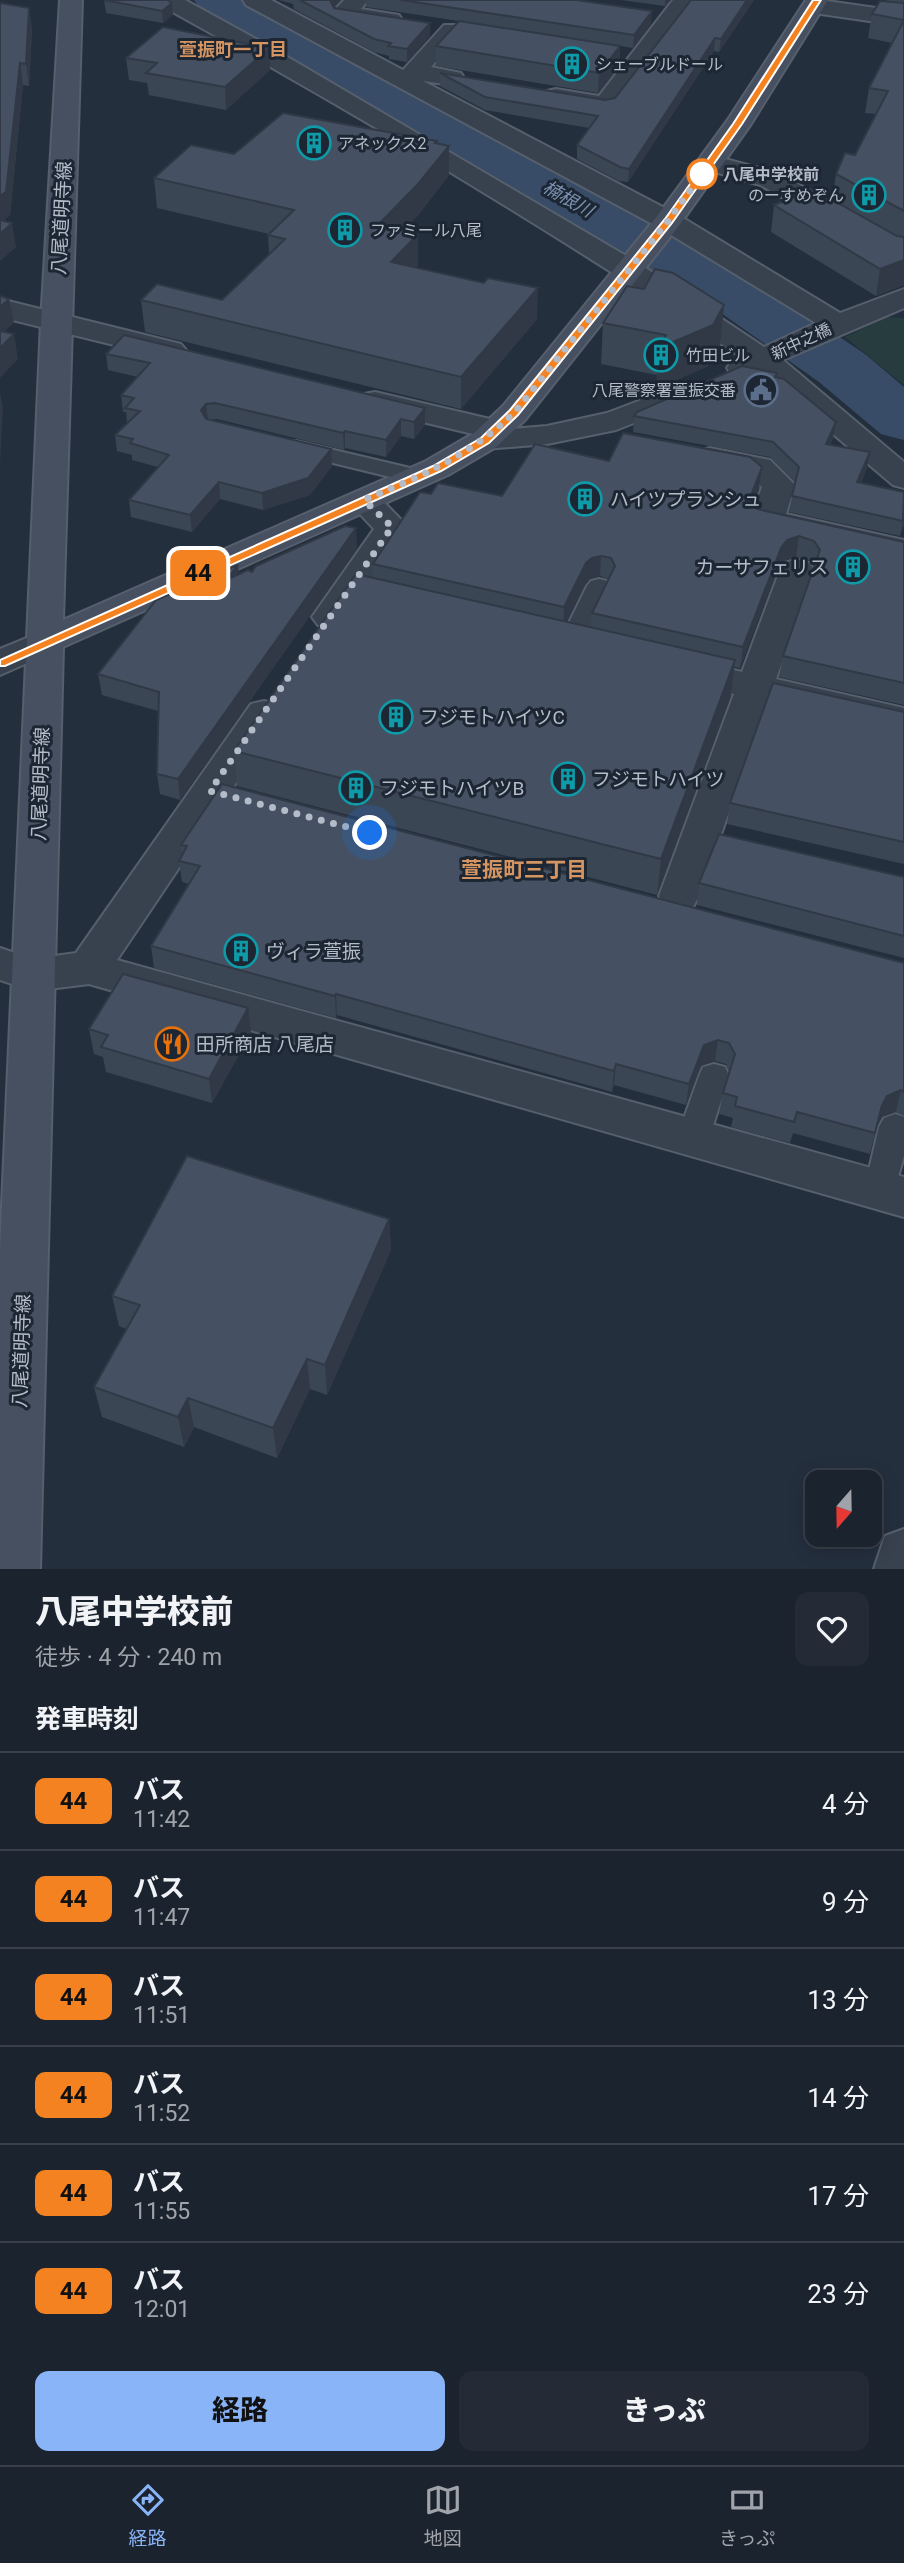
<!DOCTYPE html>
<html lang="ja">
<head>
<meta charset="utf-8">
<style>
	:root { --surface:#1b232e; --page:#242b36; --text:#f1f3f6; --muted:#a0a4aa; --line:#39404a; --accent:#8ab4f8 }
	body { margin:0; font-family:Roboto,"Noto Sans JP",sans-serif; background:var(--page); color:var(--text); height:100vh; display:flex; flex-direction:column; font-size:26px; white-space:nowrap }
	* { box-sizing:border-box; margin:0 }
	p { font-size:23px; color:var(--muted) }
	.icon { flex:none; width:38px; height:38px; fill:none; stroke:currentColor; stroke-width:2; stroke-linecap:round; stroke-linejoin:round }
	.map { position:relative; height:1569px; overflow:hidden }
	.drawer { display:flex; flex-direction:column; background:var(--surface); flex:1 }
	.drawer>* { flex:none }
	.badge { padding:0 14px; border-radius:10px; font-size:24px; line-height:46px }
	.needle { width:46px; rotate:200deg }
	.controls { position:absolute; left:805px; top:1470px; display:grid; gap:14px }
	.controls a { display:grid; place-items:center; width:77px; height:77px; border-radius:14px; background:var(--surface); box-shadow:0 4px 18px #0003,0 0 0 2px var(--line); font-size:35px }
	.you { position:absolute; width:35px; height:35px; margin:-18px; border:5px solid #fff; border-radius:50%; background:#1a73e8; box-shadow:0 0 0 10px #1a73e833 }
	.map>.badge { position:absolute; translate:-50% -50%; box-shadow:0 0 0 4px #fff }
	h2 { padding:0 35px; font-size:26px; line-height:63px }
	.round { display:grid; place-items:center; flex:none; width:74px; height:74px; border-radius:14px; background:var(--page) }
	.headline { display:flex; align-items:center; justify-content:space-between; height:119px; padding:0 35px }
	h1 { font-size:33px; font-weight:800; line-height:52px }
	.primary-button { display:flex; gap:14px; margin-top:auto; padding:14px 35px }
	.primary-button a { flex:1; height:80px; border-radius:14px; background:var(--accent); color:#111; font-size:28px; font-weight:800; line-height:80px; text-align:center }
	.primary-button a+a { background:var(--page); color:var(--text) }
	ul { padding:0; list-style:none }
	li { display:flex; align-items:center; gap:21px; height:98px; padding:0 35px; border-top:2px solid var(--line) }
	li div { flex:1 }
	li b { display:block; font-size:26px }
	li em { font-style:normal }
	li .badge { min-width:77px; font-weight:700; text-align:center }
	.tabs { display:flex; justify-content:space-around; align-items:center; height:98px; border-top:2px solid var(--line); background:var(--surface); font-size:19px; color:var(--muted) }
	.tabs a { display:grid; justify-items:center; gap:4px }
	.tabs .active { color:var(--accent) }
	.map>svg:first-child { display:block }
</style>
</head>
<body>
<div class="map">
<svg width="904" height="1569" viewBox="0 0 904 1569">
	<rect width="100%" height="100%" fill="#242f3e"/>
	<path fill="#263c3f" d="M887,317L904,318V385L845,337Z"/>
	<g fill="none" stroke-linecap="round" stroke-linejoin="round">
		<path fill="#394c67" fill-rule="evenodd" d="M194,0H254L746,275L865,354L904,387V440L881,434L819,382L704,301L201,10Z"/>
		<defs>
			<g id="lane">
				<path d="M296,441L427,472L430,477L427,482L419,484L288,452L285,447L288,442Z"/>
				<path d="M599,579L607,581L611,586L582,645L579,651L570,653L561,651L558,645L587,586L591,581Z"/>
				<path d="M714,1064L725,1067L729,1076L709,1138L704,1147L693,1151L682,1147L677,1138L699,1076L703,1067Z"/>
				<path d="M895,1114L904,1117V1156L891,1201L880,1204L869,1201L864,1191L879,1127L884,1118Z"/>
			</g>
			<g id="street">
				<path d="M157,0H185L267,45L638,263L764,347L816,323L658,227L246,5L243,0H271L403,70L444,25H460L464,30L431,67L461,73L464,78L461,83L452,85L423,81L678,215L840,313L904,289V308L783,360L904,462V488L893,485L759,371L742,377L731,374L727,368L731,362L741,357C553,231 358,114 160,5Z"/>
				<path d="M344,0H368L361,9L399,15L402,20L399,25L391,27L335,18L332,13Z"/>
				<path d="M673,0H696L614,109L605,111L547,101L544,96L547,91L556,89L599,96Z"/>
				<path d="M820,0L904,12V26L814,13L806,11L803,6L806,1Z"/>
				<path d="M710,155L778,173L904,243V262L894,260L760,185L701,168L697,163L701,158Z"/>
				<path d="M0,299L181,344L186,350L181,356L171,359L0,317Z"/>
				<path d="M683,384L694,387L698,393L694,399L616,430L547,444L485,449L474,447L469,440L473,434L364,408L360,401L364,394L375,392L507,423L511,429L547,426L607,413Z"/>
				<path d="M710,448L770,460L795,485L786,514L904,540V560L755,527L750,520L762,487L749,475L699,465L694,458L699,451Z"/>
				<path d="M364,491L376,494L409,528L342,625L330,628L318,625L312,617L374,529L348,501L352,494Z"/>
				<path d="M797,559L809,563L814,570L776,679L904,708V732L768,702L699,896L693,907L679,911L665,907L659,896L734,694L668,678L663,670L668,662L681,658L742,672L780,570L785,563Z"/>
				<path d="M46,630L59,633L64,641L59,649L0,675V649Z"/>
				<path d="M264,701L277,704L283,713L117,960L904,1177V1217L89,984L33,991L0,980V948L33,959L76,953L251,704Z"/>
				<path d="M904,1529V1569H874L885,1536Z"/>
			</g>
			<path id="secondary" d="M60,0H82L63,620L426,461L474,433L503,406L658,215L727,121L806,0H828L751,124L678,227L525,420L496,447L448,475L63,647L40,1569H0V1250L41,322Z"/>
		</defs>
		<use href="#lane" stroke="#565f6c" stroke-width="4"/>
		<use href="#street" stroke="#565f6c" stroke-width="4"/>
		<use href="#secondary" stroke="#565f6c" stroke-width="4"/>
		<use href="#lane" fill="#38414e" fill-rule="evenodd"/>
		<use href="#street" fill="#38414e" fill-rule="evenodd"/>
		<use href="#secondary" fill="#465061" fill-rule="evenodd"/>
	</g>
	<g fill="#3b4654" fill-rule="evenodd">
		<path d="M104,0H167L173,15L163,23L106,13Z"/>
		<path d="M279,0H341L334,7L430,36L407,62L389,59V56L374,52L294,9L293,4Z"/>
		<path d="M366,0H576L651,24L633,48L620,46L619,66L598,93L436,66V46L459,21L366,7Z"/>
		<path d="M621,0H671L665,6Z"/>
		<path d="M754,0L719,52L714,51L628,182L619,181L577,159V145L589,128L485,110L440,86V73L605,100L615,98Z"/>
		<path d="M887,0H904V285L876,296L771,232L774,205L832,200L836,174L855,155L876,114L865,113L869,88L892,43L868,38L872,14Z"/>
		<path d="M0,3L29,8L32,30L29,86L23,85L10,215L3,221L16,247L0,261Z"/>
		<path d="M126,58L270,70L226,110L149,95L147,83L129,80Z"/>
		<path d="M437,144L449,146V175L419,214L403,231L418,265L415,268L537,319L461,409L145,332L141,300H222L269,254L268,235L269,234L157,208L154,178L234,154Z"/>
		<path d="M724,305L720,346L708,366L656,389L657,375L601,364L603,323Z"/>
		<path d="M106,354L425,425L414,439L401,436L386,457L345,448L344,450L217,419L211,420L332,466L310,495L263,510L220,499L192,532L131,517L129,500L158,467L132,460V455L117,451L115,435L127,423L126,412H123L121,395L138,377L108,370Z"/>
		<path d="M777,373V377L836,422L833,438L830,445L867,468L861,483L904,492V525L900,536L789,512L795,482L770,457L633,432L634,416Z"/>
		<path d="M609,461L759,488L753,503L757,509L904,542V705L779,677L783,656L814,567L811,561L796,557L784,561L778,568L740,668L734,667L731,695L657,895L237,786L234,751L373,578V564L431,494L502,496ZM600,576L608,579L592,613L591,627L566,622L585,584L590,578Z"/>
		<path d="M357,549L180,800L160,794L157,774L158,711L102,695L98,674L239,575Z"/>
		<path d="M904,712V864L727,824L730,803Z"/>
		<path d="M181,845L904,963V1116L896,1112L882,1117L877,1125L870,1154L793,1133L790,1143L731,1127L733,1118L719,1114L723,1093L729,1071L726,1064L715,1061L701,1066L686,1105L614,1085L612,1092L337,1015L336,1018L154,968L151,946L189,884L182,882L179,861L182,855Z"/>
		<path d="M904,877V958L697,905L699,883Z"/>
		<path d="M89,1029L251,1033L212,1103L106,1072L103,1057L94,1054Z"/>
		<path d="M389,1219L391,1250L327,1395L310,1389L277,1458L194,1427L184,1447L102,1417L94,1387L126,1329L119,1326L112,1296Z"/>
	</g>
	<g fill="#303945">
		<path d="M330,0H341L330,11Z"/>
		<path d="M665,0H671L665,6Z"/>
		<path d="M747,0H754L719,52L721,39Z"/>
		<path d="M172,3L173,15L163,23L162,11Z"/>
		<path d="M29,8L32,30L29,86L26,64Z"/>
		<path d="M652,11L651,24L633,48L634,35Z"/>
		<path d="M430,23V36L407,62V49Z"/>
		<path d="M715,38L714,51L628,182L629,169Z"/>
		<path d="M620,46L619,66L598,93L599,73Z"/>
		<path d="M269,48L270,70L226,110L225,87Z"/>
		<path d="M20,63L23,85L10,215L0,223V196Z"/>
		<path d="M437,141V160L449,146V175L419,214L379,256L378,225Z"/>
		<path d="M12,223L16,247L0,261V232Z"/>
		<path d="M418,234V265L392,293L391,262Z"/>
		<path d="M904,260V285L876,296L880,269Z"/>
		<path d="M538,288L537,319L461,409V377Z"/>
		<path d="M9,299L14,323L0,335V307Z"/>
		<path d="M724,305L720,346L708,366L656,389L659,348Z"/>
		<path d="M14,334L18,359L0,378V348Z"/>
		<path d="M0,392L3,408L0,465Z"/>
		<path d="M206,404L208,420L203,427L201,410Z"/>
		<path d="M425,408V425L414,439V422Z"/>
		<path d="M401,419V436L386,457V440Z"/>
		<path d="M836,422L833,438L823,459L826,444Z"/>
		<path d="M345,431V448L344,450L343,433Z"/>
		<path d="M331,449L332,466L310,495L263,510L262,493Z"/>
		<path d="M870,452L867,468L855,498L857,482Z"/>
		<path d="M762,467L759,488L748,519L750,498Z"/>
		<path d="M219,482L220,499L192,532L190,515Z"/>
		<path d="M904,518V525L900,536L903,521Z"/>
		<path d="M356,528L357,549L180,800L178,779Z"/>
		<path d="M799,536L796,557L784,561L778,568L740,668L743,647L781,548L787,540Z"/>
		<path d="M601,556L600,576L590,578L585,584L563,628L564,607L586,563L592,558Z"/>
		<path d="M238,565L240,586L226,580Z"/>
		<path d="M735,660L731,695L657,895L661,859Z"/>
		<path d="M336,994L337,1015L336,1018L335,996Z"/>
		<path d="M248,1008L251,1033L212,1103L209,1079Z"/>
		<path d="M718,1040L715,1061L701,1066L686,1105L689,1084L704,1045Z"/>
		<path d="M616,1064L614,1085L612,1092L614,1071Z"/>
		<path d="M901,1090L896,1112L882,1117L876,1126L882,1105L887,1096Z"/>
		<path d="M389,1219L391,1250L327,1395L325,1365Z"/>
		<path d="M307,1359L310,1389L277,1458L273,1428Z"/>
		<path d="M188,1398L194,1427L184,1447L178,1417Z"/>
	</g>
	<g fill="#455162" stroke="#303945" stroke-width="2">
		<path d="M104,0H167L172,3L162,11Z"/>
		<path d="M300,0H330L334,8L430,23L407,49L388,46L391,43L374,39Z"/>
		<path d="M401,0H576L652,11L634,35Z"/>
		<path d="M691,0H747L721,39L715,38L629,169L620,167L577,145L598,116L485,97L440,73L605,100L615,98Z"/>
		<path d="M880,1L904,3V20L872,14Z"/>
		<path d="M0,3L29,8L26,64L20,63L6,192L0,196Z"/>
		<path d="M904,20V211L836,174L845,153L855,155L888,91L869,88Z"/>
		<path d="M459,21L620,46L599,73L436,46Z"/>
		<path d="M163,27L269,48L225,87L146,73L157,63L126,58Z"/>
		<path d="M283,113L437,141L435,143L449,146L418,184L378,225L418,234L391,262L484,283L488,278L538,288L461,377L141,300L157,284L222,300L285,239L268,235L294,210L154,178L191,145L234,154Z"/>
		<path d="M813,189L897,236L904,237V260L880,269L774,205Z"/>
		<path d="M0,220L12,223L0,234Z"/>
		<path d="M655,269L673,273L724,305L713,325L659,348L666,335L603,323L627,286L644,289Z"/>
		<path d="M0,296L9,299L0,307Z"/>
		<path d="M0,331L14,334L0,348Z"/>
		<path d="M124,335L425,408L414,422L401,419L386,440L345,431L343,433L215,403L206,404L201,410L206,419L331,449L308,478L262,493L219,482L190,515L129,500L169,455L130,443L133,439L115,435L140,411L125,408L134,398L121,395L150,363L106,354Z"/>
		<path d="M742,366L777,373L775,377L784,379L836,422L826,444L870,452L857,482L904,492L903,521L792,496L799,467L773,442L634,416L637,412Z"/>
		<path d="M623,433L750,457L762,467L750,498L757,509L904,542V683L783,656L820,550L814,541L799,536L787,540L781,548L743,647L592,613L615,566L611,558L601,556L592,558L586,563L564,607L373,564L420,492L431,494L438,483L502,496L535,444L609,461Z"/>
		<path d="M345,526L356,528L178,779L157,774L159,692L98,674L156,600L238,565L226,580L248,570L252,572L256,566Z"/>
		<path d="M356,574L735,660L661,859L234,751Z"/>
		<path d="M773,683L904,712V842L730,803Z"/>
		<path d="M222,784L904,963V1092L901,1090L887,1096L882,1105L875,1133L797,1112L794,1122L735,1106L737,1097L723,1093L735,1054L729,1043L718,1040L704,1045L689,1084L616,1064L614,1071L336,994L335,996L151,946L200,866L179,861L187,846L181,845Z"/>
		<path d="M719,834L904,877V936L699,883Z"/>
		<path d="M123,974L248,1008L209,1079L101,1047L108,1035L89,1029Z"/>
		<path d="M187,1156L389,1219L325,1365L307,1359L273,1428L188,1398L178,1417L94,1387L140,1305L112,1296Z"/>
	</g>
	<path fill="#f58220" stroke="#fff" stroke-width="2" d="M813,0H821L742,124L672,223L518,415L489,443L441,471L5,666H0V660L433,466L481,438L510,410L665,219L733,124Z"/>
	<g fill="none" stroke-linecap="round" stroke-linejoin="round">
		<path stroke="#b4bcc9" stroke-width="7" stroke-dasharray="0 12.6" d="M370,833L210,791L392,527L364,500C421,476 468,457 514,413L668,221L702,174"/>
	</g>
	<defs>
		<symbol id="building-ring" viewBox="-11 -11 22 22"><circle r="9.5" fill="#1d2633" stroke="#0f9aa8" stroke-width="1.5"/><path d="M-4-6H4V6H1V3H-1V6H-4ZM-2.5-4.3h1.7v1.8h-1.7ZM.8-4.3h1.7v1.8H.8ZM-2.5-1h1.7V.8h-1.7ZM.8-1h1.7V.8H.8Z" fill="#0f9aa8"/></symbol>
		<symbol id="civic-ring" viewBox="-11 -11 22 22"><circle r="9.5" fill="#1d2633" stroke="#5c6f8a" stroke-width="1.5"/><path d="M-.6-6.5H3V-4.5H.6V-3L4-1V1h2V6H-6V1h2V-1L-.6-3ZM-1.2 2.5V6h2.4V2.5Z" fill="#5c6f8a"/></symbol>
		<symbol id="restaurant-ring" viewBox="-11 -11 22 22"><circle r="9.5" fill="#1d2633" stroke="#e8710a" stroke-width="1.5"/><path d="M-5-6h1v4h1v-4h1v4h1v-4h1v5L-1.5 .5V6h-2V.5L-5-1ZM5-6V6H3V1.5H1.5Q1.5-4 5-6Z" fill="#e8710a"/></symbol>
	</defs>
	<g fill-rule="evenodd">
		<use href="#building-ring" x="553" y="45" width="38" height="38"/>
		<use href="#building-ring" x="295" y="124" width="38" height="38"/>
		<use href="#building-ring" x="850" y="176" width="38" height="38"/>
		<use href="#building-ring" x="326" y="211" width="38" height="38"/>
		<use href="#building-ring" x="642" y="336" width="38" height="38"/>
		<use href="#civic-ring" x="742" y="371" width="38" height="38"/>
		<use href="#building-ring" x="566" y="480" width="38" height="38"/>
		<use href="#building-ring" x="834" y="548" width="38" height="38"/>
		<use href="#building-ring" x="377" y="698" width="38" height="38"/>
		<use href="#building-ring" x="549" y="760" width="38" height="38"/>
		<use href="#building-ring" x="337" y="769" width="38" height="38"/>
		<use href="#building-ring" x="222" y="932" width="38" height="38"/>
		<use href="#restaurant-ring" x="153" y="1025" width="38" height="38"/>
	</g>
	<circle fill="#fff" stroke="#f58220" stroke-width="3.5" cx="702" cy="174" r="14"/>
	<g text-anchor="middle" stroke-width="6" stroke-linejoin="round" paint-order="stroke">
		<g font-size="16" fill="#b4bcc9" stroke="#1d2633" text-anchor="start">
			<text x="596" y="70">シェーブルドール</text>
			<text x="338" y="149">アネックス2</text>
			<text x="844" y="201" text-anchor="end">のーすめぞん</text>
			<text x="370" y="236">ファミール八尾</text>
			<text x="686" y="361">竹田ビル</text>
			<text x="736" y="396" text-anchor="end">八尾警察署萱振交番</text>
		</g>
		<g font-size="16" font-weight="bold" fill="#b4bcc9" stroke="#1d2633" text-anchor="start">
			<text x="723" y="180">八尾中学校前</text>
		</g>
		<g font-size="16" fill="#b4bcc9" stroke="#1d2633">
			<text transform="translate(801 341) rotate(-25)" y="6">新中之橋</text>
		</g>
		<g font-size="18" font-weight="bold" fill="#d59563" stroke="#1d2633">
			<text x="233" y="56">萱振町一丁目</text>
		</g>
		<g font-size="18" font-style="italic" fill="#7c92b1" stroke="#1d2633">
			<text transform="translate(568 199) rotate(30)" y="6">楠根川</text>
		</g>
		<g font-size="19" fill="#b4bcc9" stroke="#1d2633">
			<text transform="translate(61 218) rotate(-87)" y="7">八尾道明寺線</text>
			<text transform="translate(40 784) rotate(-88)" y="7">八尾道明寺線</text>
			<text transform="translate(21 1351) rotate(-88)" y="7">八尾道明寺線</text>
		</g>
		<g font-size="19" fill="#b4bcc9" stroke="#1d2633" text-anchor="start">
			<text x="610" y="506">ハイツプランシュ</text>
			<text x="828" y="574" text-anchor="end">カーサフェリス</text>
			<text x="420" y="724">フジモトハイツC</text>
			<text x="592" y="786">フジモトハイツ</text>
			<text x="380" y="795">フジモトハイツB</text>
			<text x="266" y="958">ヴィラ萱振</text>
			<text x="196" y="1051">田所商店 八尾店</text>
		</g>
		<g font-size="21" font-weight="bold" fill="#d59563" stroke="#1d2633">
			<text x="524" y="877">萱振町三丁目</text>
		</g>
	</g>
</svg>
<div class="controls">
<a><svg class="needle" viewBox="-14 -14 28 28"><path d="M0-13l5 13h-10z" fill="#e53935"/><path d="M0 13l5-13h-10z" fill="#a0a4aa"/></svg></a>
</div>
<div class="you" style="left:370px;top:833px"></div>
<b class="badge" style="left:198px;top:573px;background:#f58220;color:#111">44</b>
</div>
<section class="drawer">
<div class="headline"><div><h1>八尾中学校前</h1><p>徒歩 · 4 分 · 240 m</p></div><a class="round"><svg class="icon" aria-label="heart" viewBox="0 0 24 24"><path d="M12 20l-8-8c-3-5 5-10 8-4 3-6 11-1 8 4z"/></svg></a></div>
<h2>発車時刻</h2>
<ul>
<li><span class="badge" style="background:#f58220;color:#111">44</span><div><b>バス</b><p>11:42</p></div><em>4 分</em></li>
<li><span class="badge" style="background:#f58220;color:#111">44</span><div><b>バス</b><p>11:47</p></div><em>9 分</em></li>
<li><span class="badge" style="background:#f58220;color:#111">44</span><div><b>バス</b><p>11:51</p></div><em>13 分</em></li>
<li><span class="badge" style="background:#f58220;color:#111">44</span><div><b>バス</b><p>11:52</p></div><em>14 分</em></li>
<li><span class="badge" style="background:#f58220;color:#111">44</span><div><b>バス</b><p>11:55</p></div><em>17 分</em></li>
<li><span class="badge" style="background:#f58220;color:#111">44</span><div><b>バス</b><p>12:01</p></div><em>23 分</em></li>
</ul>
<div class="primary-button"><a>経路</a><a>きっぷ</a></div>
</section>
<nav class="tabs">
<a class="active"><svg class="icon" aria-label="directions" viewBox="0 0 24 24"><path d="M12 3l9 9-9 9-9-9zM9 14v-3h6M13 9l2 2-2 2"/></svg>経路</a>
<a><svg class="icon" aria-label="map" viewBox="0 0 24 24"><path d="M3 6l6-2 6 2 6-2v14l-6 2-6-2-6 2zM9 4v14M15 6v14"/></svg>地図</a>
<a><svg class="icon" aria-label="tickets" viewBox="0 0 24 24"><path d="M3 7h18v10H3zM15 7v10"/></svg>きっぷ</a>
</nav>
</body>
</html>
